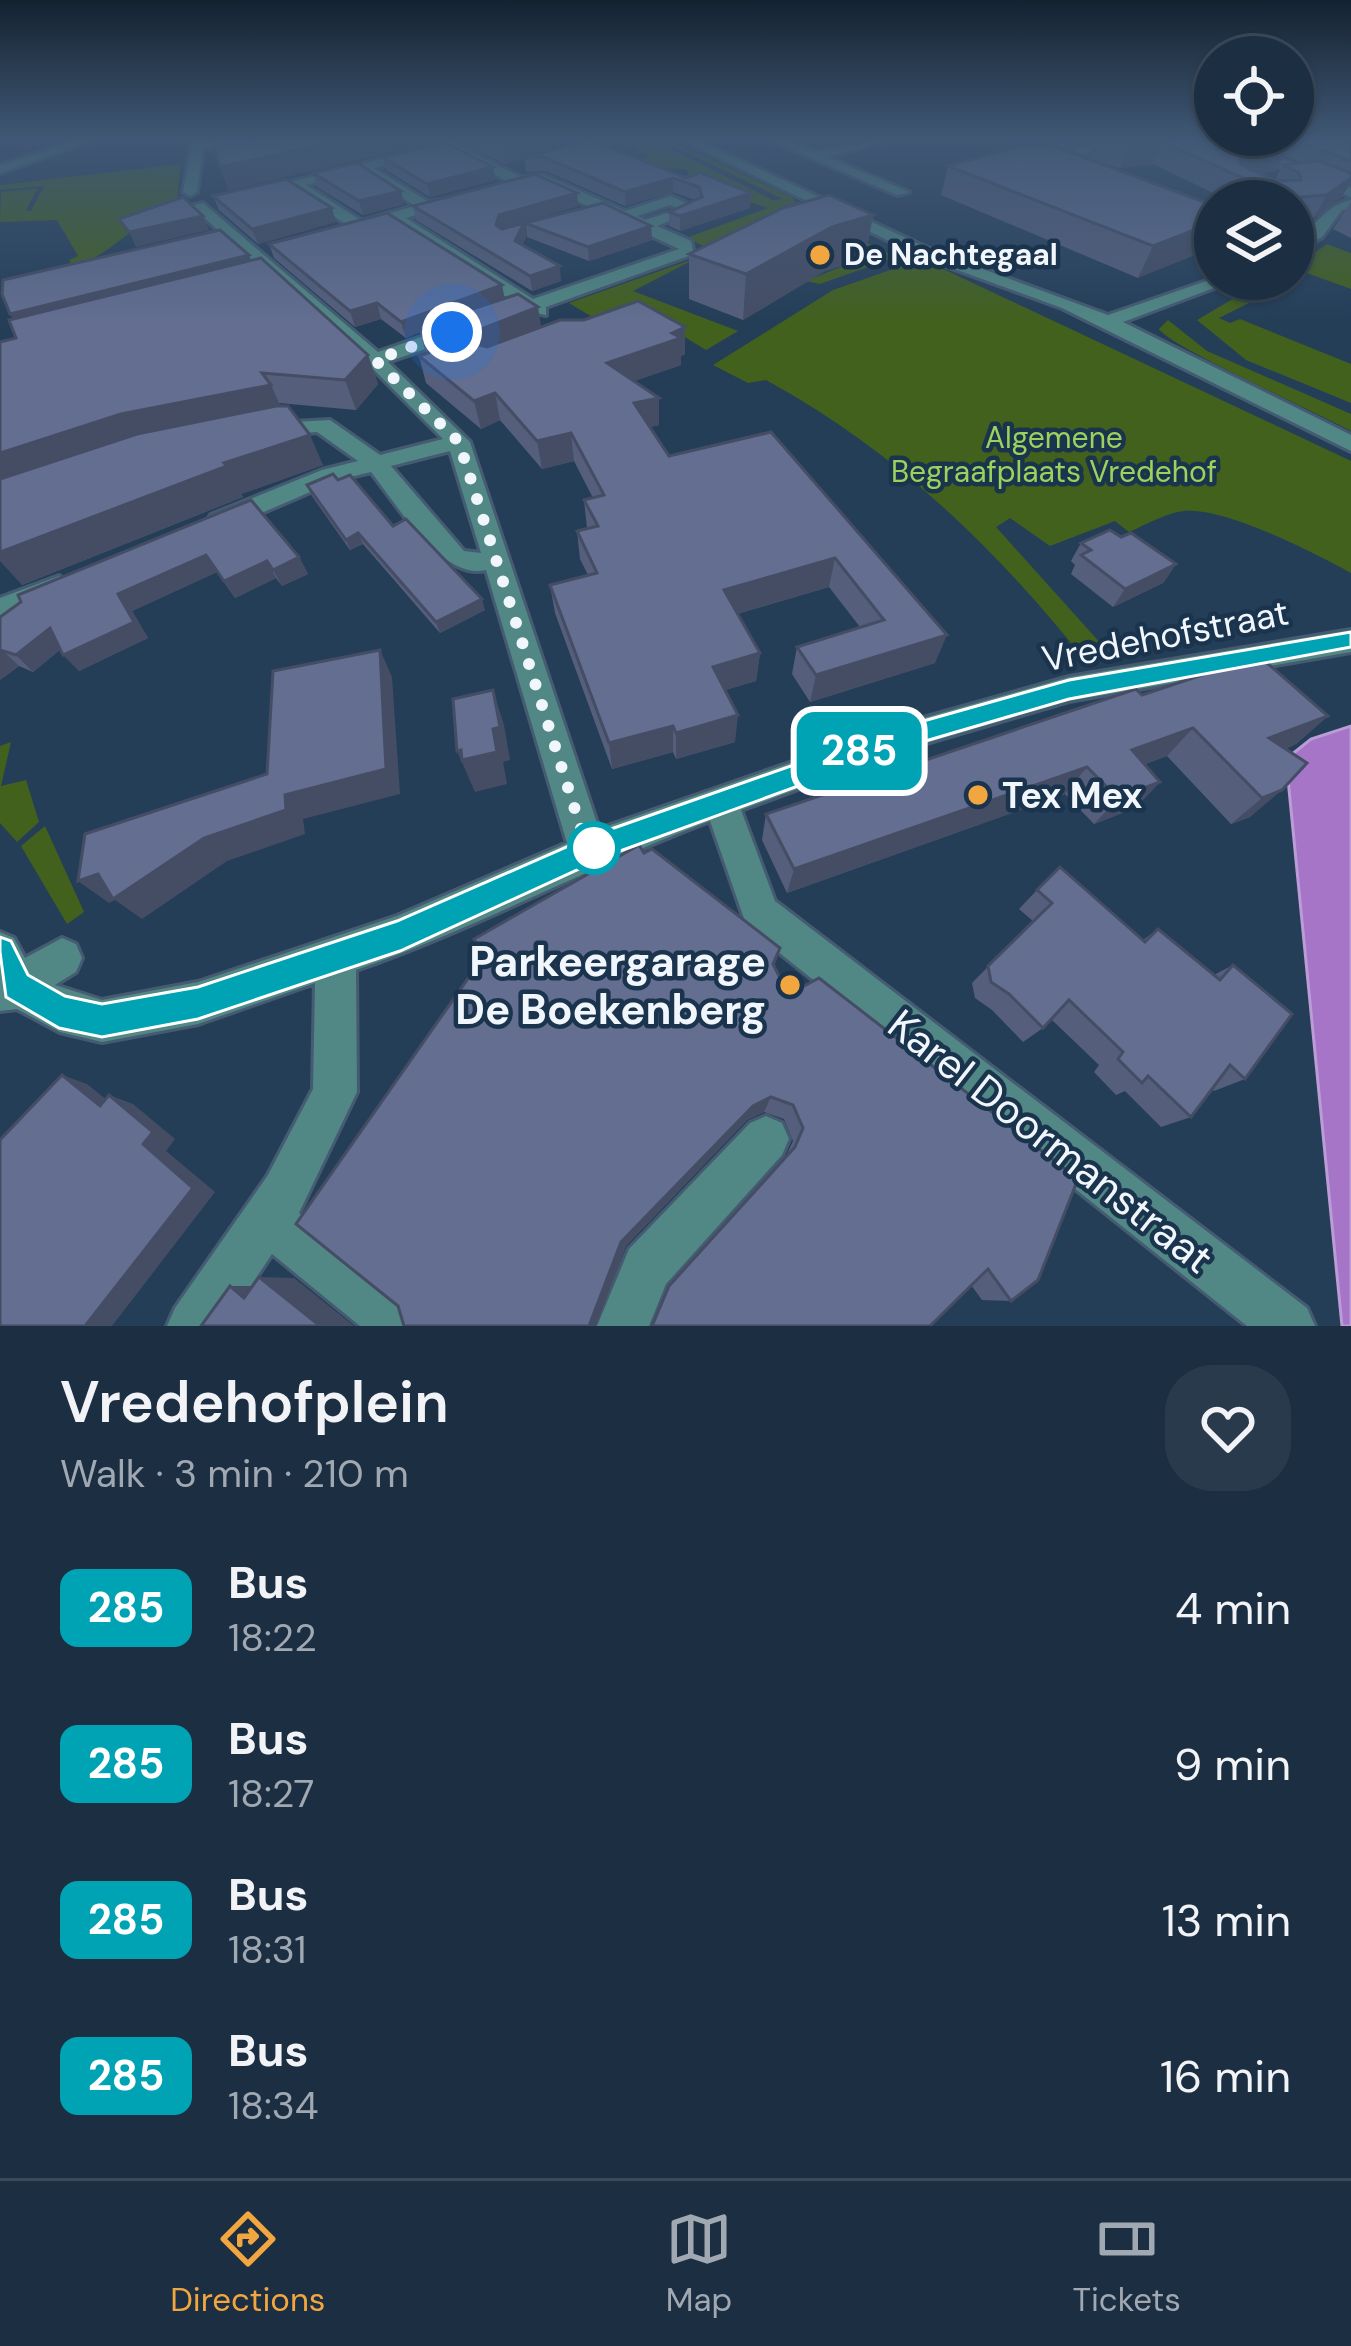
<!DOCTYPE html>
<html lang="en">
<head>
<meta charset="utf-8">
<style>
	:root { --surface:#1c2e42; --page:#293a4d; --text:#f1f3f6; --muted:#a0a8b2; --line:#3a4a5b; --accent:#f1a640 }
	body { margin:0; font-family:"DM Sans",sans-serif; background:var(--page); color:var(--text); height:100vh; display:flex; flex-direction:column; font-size:45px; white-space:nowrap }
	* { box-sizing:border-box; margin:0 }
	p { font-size:39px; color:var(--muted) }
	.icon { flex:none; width:66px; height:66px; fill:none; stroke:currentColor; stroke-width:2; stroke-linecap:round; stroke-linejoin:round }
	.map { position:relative; height:1326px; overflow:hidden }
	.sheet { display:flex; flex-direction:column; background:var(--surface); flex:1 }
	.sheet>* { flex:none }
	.badge { padding:0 24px; border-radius:18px; font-size:42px; line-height:78px }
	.buttons { position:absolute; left:1194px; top:36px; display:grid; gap:24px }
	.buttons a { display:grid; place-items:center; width:120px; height:120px; border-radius:50%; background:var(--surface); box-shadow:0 3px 9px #0004,0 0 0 3px var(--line); font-size:60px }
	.you { position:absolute; width:60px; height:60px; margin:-30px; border:9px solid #fff; border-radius:50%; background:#1a73e8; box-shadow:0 0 0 18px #1a73e833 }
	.map>.badge { position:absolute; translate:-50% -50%; box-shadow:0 0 0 6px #fff }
	.round { display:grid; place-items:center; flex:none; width:126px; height:126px; border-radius:48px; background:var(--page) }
	.head { display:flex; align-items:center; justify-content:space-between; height:204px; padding:0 60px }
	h1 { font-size:57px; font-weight:600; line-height:90px }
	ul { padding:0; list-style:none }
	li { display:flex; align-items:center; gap:36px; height:156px; padding:0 60px }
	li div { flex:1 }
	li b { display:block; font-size:45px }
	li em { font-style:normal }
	li .badge { min-width:132px; font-weight:700; text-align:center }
	.tab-bar { display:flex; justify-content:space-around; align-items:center; height:168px; border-top:3px solid var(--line); background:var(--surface); font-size:33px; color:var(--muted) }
	.tab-bar a { display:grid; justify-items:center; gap:6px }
	.tab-bar .active { color:var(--accent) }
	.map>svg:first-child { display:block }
</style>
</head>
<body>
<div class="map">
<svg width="1351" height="1326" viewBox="0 0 1351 1326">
	<rect width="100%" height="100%" fill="#253e58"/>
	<g fill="#42611d">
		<path d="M615,137H647L773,200L783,199L654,137H663L792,197L801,210L896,257L820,284L806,281L863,258L787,220L707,243L714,248L710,249L686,238L768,208L684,180L689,171L684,169L650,167L636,161L651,156Z"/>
		<path d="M181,164L177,201C140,217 111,257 73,266L69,260L78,256L57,220L0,222L1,192L38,188L26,210L31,211L44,186L0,190V185Z"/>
		<path d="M1327,244L1351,253V289L1293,268Z"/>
		<path d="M699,257L633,291L738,331L706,350L655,319L614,330L569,303Z"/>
		<path d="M922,259L1351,461V573C1312,552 1226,507 1183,511C1166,513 1145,525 1129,532L1115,521L1050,546L1010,518L996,527L1112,656L1086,662C998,550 892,448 766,380L748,383L713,365L833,290Z"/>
		<path d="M1253,287L1269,293L1219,318L1230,323L1240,319L1351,364V403L1246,360L1197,320Z"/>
		<path d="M1168,320L1207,351L1351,414V431C1320,414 1169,346 1159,329Z"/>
		<path d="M11,742L1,786L26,780L39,822L17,842L0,823V746Z"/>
		<path d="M45,826L84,912L67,924L21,846Z"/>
	</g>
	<path fill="#a675c7" stroke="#bc9cd7" stroke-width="3" d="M1351,726V1326H1342L1286,759L1311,739Z"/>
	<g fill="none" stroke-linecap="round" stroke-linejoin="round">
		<defs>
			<g id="minor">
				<path d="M87,137H104L0,173V165Z"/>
				<path d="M193,137H205V141L294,137L203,149L197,192L190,196L183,192Z"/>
				<path d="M676,137H691L936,252L1108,315L1215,278L1238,279L1123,322L1351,435V451L1062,308L924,258Z"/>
				<path d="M763,137H779L816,152L901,137L828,157L909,192L897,195Z"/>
				<path d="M1209,137H1225L1351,188V197Z"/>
				<path d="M1129,139L1133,146L1081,154L1075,150Z"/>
				<path d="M451,142L521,177L544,175L625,211L671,196L699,209L657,226L691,241L694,254L546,307V315L530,312L388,362L470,442L599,829L902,724L1069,677L1351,630V652L1069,701L906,749L741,810L775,901L1307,1308L1315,1326H1247L747,927L710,821C590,866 477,928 356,970L357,1092L299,1213L419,1308L427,1326H360L272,1254L224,1326H167L175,1308L268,1175L313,1089L315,983L198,1024L102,1042L60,1032L17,1009L0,1011V932L14,938L25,958L62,938L76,944L82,958L76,972L55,985L102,1000L198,982L397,916L567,843L486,570C442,581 396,503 371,472L338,480L229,527L220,529L207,521L211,515L322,470L358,461L317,432L266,436L255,429L258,424L330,420L380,455L443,439L368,364L191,206L203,203L378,352L517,304L392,222L357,232L292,188L257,196L250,192ZM449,150L514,185L537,182L679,249L533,299L406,218L455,204V198L429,202L374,168ZM361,171L415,206L362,221L306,185ZM670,205L679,209L645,220L637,216ZM450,451L481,553L464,551L391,466Z"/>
				<path d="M1351,200V208L1342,210L1322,237L1293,253V241C1316,228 1325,205 1351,200Z"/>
				<path d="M59,576L73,586L69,593L18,613L10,625L0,628V598Z"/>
				<path d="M766,1116L782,1123L789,1139L782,1155L666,1284L649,1326H597L629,1249L750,1123Z"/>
			</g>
		</defs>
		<use href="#minor" stroke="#455b72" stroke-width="6"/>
		<use href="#minor" fill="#518784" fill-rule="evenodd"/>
	</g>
	<g fill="#555f7c" fill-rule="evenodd">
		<path d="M211,137H556L550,140L551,150L505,164L450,138L229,190L220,167Z"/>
		<path d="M798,137H863L822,146Z"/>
		<path d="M1024,137H1351V183L1341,198L1312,220L1293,221V201H1230L1153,164L1120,168L1087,158L1093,143L1074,146L1072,153ZM1284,156L1302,163L1283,165L1275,180L1261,174L1276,171Z"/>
		<path d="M580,143L750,208L680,231L669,226V212L695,200L673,192L625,206L546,171L526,172L524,158Z"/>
		<path d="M382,157L495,180L430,197L386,170Z"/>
		<path d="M948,166L1215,206L1138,278L941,195Z"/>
		<path d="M313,173L404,204L363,215L317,187Z"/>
		<path d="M213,196L336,222L258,244L219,210Z"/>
		<path d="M1351,202V238L1333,229Z"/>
		<path d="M413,206H578L502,229L524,223L526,237L522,245L561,281L532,291L416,220Z"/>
		<path d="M873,215L865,259L825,271L743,320L689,299V254Z"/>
		<path d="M525,223L651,226L652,240L589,261L527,237Z"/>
		<path d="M269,244L505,298L541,327L685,354L681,356V365L634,381L659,398V425L650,427L669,456L771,432L935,663L810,702L792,674L797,647L860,627L829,587L737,614L760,653L756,681L725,690L735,742L676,759L673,752L612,769L555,613L550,585L588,575L580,559L577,531L587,528L584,500L593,498L574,461L542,469L500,420L481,429L426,383L419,356L426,354L420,332L406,338L381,319L355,327L274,258Z"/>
		<path d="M249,255L251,260L368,355L378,384L356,410L279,403L323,465L241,494L243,497L22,585L16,338Z"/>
		<path d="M338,480L393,526L485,610L440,633L363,544L350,550L312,496L307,485Z"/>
		<path d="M1121,537L1176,564L1163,583L1113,607L1071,574L1075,565L1071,561L1081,543Z"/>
		<path d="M299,557L308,574L282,586L276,578L235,598L217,572L132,611L148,638L79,671L61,649L33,672L19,666L0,680V617L21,602L18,595Z"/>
		<path d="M1142,695L1328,716L1296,744L1285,749L1307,763L1250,817L1231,824L1167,756L1145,764L1160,782L1135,808L1094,824L1065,794L787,893L762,840L766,814Z"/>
		<path d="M644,853L780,948L774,967L782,982L1011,1301L982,1300L971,1285L786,1156L793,1141L784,1119L764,1112L747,1120L626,1246L596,1326H404Z"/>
		<path d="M1037,890L1143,940L1158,929L1214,975L1233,965L1245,1079L1214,1091L1212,1089L1191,1117L1161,1127L1125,1091L1116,1095L1094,1072L1099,1065L1051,1019L1043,1028L1023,1042L992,1010L975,998L972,983L1033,921L1019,909Z"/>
	</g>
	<g fill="#454d65">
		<path d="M358,137L450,138L229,190L220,167Z"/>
		<path d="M522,137H556L550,140L551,150L505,164L502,143Z"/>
		<path d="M823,137H863L822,146Z"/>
		<path d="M1077,137H1095L1093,143L1074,146Z"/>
		<path d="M1162,142L1153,164L1120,168L1129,145Z"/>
		<path d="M1288,148L1276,171L1244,178L1239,159Z"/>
		<path d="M493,167L495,180L430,197L427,184Z"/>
		<path d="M673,178V192L625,206V192Z"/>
		<path d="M1351,178V182L1341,198L1312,220L1327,195Z"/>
		<path d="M401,191L404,204L363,215L359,201Z"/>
		<path d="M577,193L578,206L502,229L496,225L499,215Z"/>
		<path d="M751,193L750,208L680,231V216Z"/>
		<path d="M332,208L336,222L258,244L252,229Z"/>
		<path d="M873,215L865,259L825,271L743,320L746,274L832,227Z"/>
		<path d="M203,216L209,230L136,247L129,232Z"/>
		<path d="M1215,222V247L1138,278L1153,246Z"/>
		<path d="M524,223L526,237L518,255L515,241Z"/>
		<path d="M651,226L652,240L589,261L588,247Z"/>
		<path d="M249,255L255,270L20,329L10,314Z"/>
		<path d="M560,266L561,281L532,291L530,276Z"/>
		<path d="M502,285L505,300L418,327L420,332L406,338L401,322Z"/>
		<path d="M377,303L381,319L355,327L350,311Z"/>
		<path d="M538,307L542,333L470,368L464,341L466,335Z"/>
		<path d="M685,327V354L681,356V365L609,390L607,363Z"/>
		<path d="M368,355L378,384L356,410L345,380Z"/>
		<path d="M271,385L284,414L0,492V453L121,414Z"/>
		<path d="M495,393L500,420L481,429L474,401Z"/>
		<path d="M659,398V425L635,431L634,403Z"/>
		<path d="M571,433L574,461L542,469L537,441Z"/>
		<path d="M310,435L323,465L241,494L243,497L22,585L0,561V552L224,463Z"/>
		<path d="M358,533L363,544L350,550L346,540Z"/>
		<path d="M206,555L217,572L132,611L148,638L79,671L63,655L118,594Z"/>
		<path d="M299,557L308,574L282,586L273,570Z"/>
		<path d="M835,558L829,587L722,618L724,590Z"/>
		<path d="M267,561L276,578L235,598L224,581Z"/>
		<path d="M1176,564L1163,583L1113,607L1125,589Z"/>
		<path d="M482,599L485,610L440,633L436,622Z"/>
		<path d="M50,628L66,645L33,672L16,655Z"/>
		<path d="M947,635L935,663L810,702L816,675Z"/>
		<path d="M1,649L19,666L0,680V650Z"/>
		<path d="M380,650L392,677L400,794L303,819L305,834L227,861L142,919L115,900L109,903L78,881L204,838L285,795Z"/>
		<path d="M760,653L756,681L712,694L713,667Z"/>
		<path d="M493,690L504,725L510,760L503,762L507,784L475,792L457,751L493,729Z"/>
		<path d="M738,715L735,742L676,759V733Z"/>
		<path d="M1328,716L1296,744L1239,766L1269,738Z"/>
		<path d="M673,726V752L612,769L609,743Z"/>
		<path d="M1193,728L1167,756L1109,778L1132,750Z"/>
		<path d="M1087,767L1065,794L787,893L794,869Z"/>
		<path d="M1160,782L1135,808L1094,824L1118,798Z"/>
		<path d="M1282,790L1250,817L1231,824L1262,798Z"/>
		<path d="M62,1075L87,1084L124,1114L100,1106Z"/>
		<path d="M109,1095L133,1104L175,1139L166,1151L215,1192L112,1326H85L143,1144Z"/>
		<path d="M771,1097L764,1112L747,1120L626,1246L596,1326H589L621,1242L753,1106Z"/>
		<path d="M259,1277L294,1278L354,1326H320Z"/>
		<path d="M230,1286H268L244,1298Z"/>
	</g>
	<g fill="#636e90" stroke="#454d65" stroke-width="3">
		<path d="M211,137H358L220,167Z"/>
		<path d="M489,137H522L502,143Z"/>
		<path d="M582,137L686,178L701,173L751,193L680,216L669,212L702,197L699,187L673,178L625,192L544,157L524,158L580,143Z"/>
		<path d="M1099,137H1260L1288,148L1239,159L1241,165L1276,181L1301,180L1299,173L1283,165L1319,161L1351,173V178L1327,195L1288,198L1162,142L1129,145Z"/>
		<path d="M1286,137H1351V161Z"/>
		<path d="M446,143L493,167L427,184L382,157Z"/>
		<path d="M1053,146L1215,206V222L1153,246L948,166L1019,147Z"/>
		<path d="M357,163L401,191L359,201L313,173Z"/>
		<path d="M535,174L577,193L499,215L496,225L502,229L524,223L515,241L560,266L530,276L413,206Z"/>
		<path d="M286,179L332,208L252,229L213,196Z"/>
		<path d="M829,195L873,215L832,227L746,274L689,254L783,208Z"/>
		<path d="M183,197L203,216L129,232L119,219Z"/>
		<path d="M603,203L651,226L588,247L525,223Z"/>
		<path d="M387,213L502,285L401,322L377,303L350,311L269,244Z"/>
		<path d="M220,230L249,255L10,314L2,294L3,280Z"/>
		<path d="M261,258L368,355L345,380L262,373L271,385L121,414L0,453V342L16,338L9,320Z"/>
		<path d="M518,294L538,307L466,335L464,341L487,347L560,320H584L638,301L685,327L672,333L681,338L607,363L659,398L634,403L669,456L771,432L947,635L816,675L797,647L884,620L835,558L724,590L760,653L713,667L738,715L676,733L673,726L609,743L550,585L597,573L577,531L598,526L584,500L604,495L571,433L537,441L495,393L474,401L419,356L445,347L418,327Z"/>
		<path d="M276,406H288L310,435L224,463L227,466L0,552V479L137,434Z"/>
		<path d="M333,474L338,480L350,475L393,526L406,519L482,599L436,622L358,533L346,540L307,485Z"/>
		<path d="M251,500L299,557L273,570L267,561L224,581L206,555L118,594L134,622L63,655L50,628L16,655L0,650V617L21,602L18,595Z"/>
		<path d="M1110,530L1121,537L1131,533L1176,564L1125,589L1081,555L1091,550L1081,543Z"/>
		<path d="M380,650L386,769L285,795L286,810L204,838L113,899L98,874L78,881L85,834L267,774L273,671Z"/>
		<path d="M1259,656L1328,716L1269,738L1307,763L1282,790L1262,798L1193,728L1132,750L1160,782L1118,798L1087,767L794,869L766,814L1136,689L1142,695Z"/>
		<path d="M493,690L500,727L493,729L497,752L462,760L461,750L457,751L453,699Z"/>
		<path d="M639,845L644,853L652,849L780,948L773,964L782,982L800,988L819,978L1078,1179L1038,1280L1011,1301L988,1269L930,1326H652L669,1286L795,1147L803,1128L793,1105L771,1097L753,1106L621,1242L589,1326H404L398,1306L296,1224L483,957L474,939Z"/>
		<path d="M1060,867L1145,942L1158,929L1220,980L1233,965L1292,1014L1245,1079L1230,1065L1191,1117L1148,1076L1142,1083L1118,1059L1123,1052L1069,1000L1043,1028L1009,994L991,982L988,966L1052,903L1037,890Z"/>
		<path d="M62,1075L100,1106L109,1095L153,1132L143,1144L193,1188L85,1326H0V1140Z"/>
		<path d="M259,1277L320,1326H201L230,1286L244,1298Z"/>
	</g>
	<linearGradient id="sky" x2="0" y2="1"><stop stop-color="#142230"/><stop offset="0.43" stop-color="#405875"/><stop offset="1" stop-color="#405875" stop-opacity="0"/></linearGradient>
	<rect width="1351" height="322" fill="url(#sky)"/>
	<path fill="#00a3b4" stroke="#fff" stroke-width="3" d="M1351,632V647L1069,699L905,747L612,854L400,951L198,1019L102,1037L59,1028L6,997L0,952V937L11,941L28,975L65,996L102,1004L198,987L397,921L594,835L902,727L1069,680Z"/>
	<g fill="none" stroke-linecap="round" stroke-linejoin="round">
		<path stroke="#f0f6fc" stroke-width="12" stroke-dasharray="0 21.6" d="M452,332L375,360L459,442L588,851L594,848"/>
	</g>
	<g fill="#f1a640" stroke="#1b344d" stroke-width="4.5">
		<circle cx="820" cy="255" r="12"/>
		<circle cx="978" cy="795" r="12"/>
		<circle cx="790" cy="985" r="12"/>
	</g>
	<circle fill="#fff" stroke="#00a3b4" stroke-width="6" cx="594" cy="848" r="24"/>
	<g text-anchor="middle" stroke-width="9" stroke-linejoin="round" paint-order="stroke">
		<g font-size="30" font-weight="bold" fill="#f0f6fc" stroke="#1b344d" text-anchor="start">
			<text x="844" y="265">De Nachtegaal</text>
		</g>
		<g font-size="30" fill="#9bd25d" stroke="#1b344d">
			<text x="1054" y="448">Algemene<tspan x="1054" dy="34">Begraafplaats Vredehof</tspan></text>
		</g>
		<g font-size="36" fill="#f0f6fc" stroke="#1b344d">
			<text transform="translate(1165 635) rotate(-11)" y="13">Vredehofstraat</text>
		</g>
		<g font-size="36" font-weight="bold" fill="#f0f6fc" stroke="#1b344d" text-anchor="start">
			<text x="1002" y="808">Tex Mex</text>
		</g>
		<g font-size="42" font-weight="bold" fill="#f0f6fc" stroke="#1b344d" text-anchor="end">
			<text x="766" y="976">Parkeergarage<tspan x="766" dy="48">De Boekenberg</tspan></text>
		</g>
		<g font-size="42" fill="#f0f6fc" stroke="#1b344d">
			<text transform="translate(1051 1141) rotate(38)" y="15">Karel Doormanstraat</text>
		</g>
	</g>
</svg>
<div class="buttons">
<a><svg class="icon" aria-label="locate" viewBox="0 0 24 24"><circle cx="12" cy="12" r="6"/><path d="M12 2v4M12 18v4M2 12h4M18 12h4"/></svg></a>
<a><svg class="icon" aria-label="layers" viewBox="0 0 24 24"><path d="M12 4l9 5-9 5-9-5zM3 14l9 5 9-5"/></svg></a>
</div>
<div class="you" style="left:452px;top:332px"></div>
<b class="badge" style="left:859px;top:751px;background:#00a3b4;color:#fff">285</b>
</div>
<section class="sheet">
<div class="head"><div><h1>Vredehofplein</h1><p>Walk · 3 min · 210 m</p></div><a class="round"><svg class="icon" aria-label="heart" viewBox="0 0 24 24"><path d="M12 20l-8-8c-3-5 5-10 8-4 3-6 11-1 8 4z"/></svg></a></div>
<ul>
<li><span class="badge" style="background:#00a3b4;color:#fff">285</span><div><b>Bus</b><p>18:22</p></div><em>4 min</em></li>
<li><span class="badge" style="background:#00a3b4;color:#fff">285</span><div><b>Bus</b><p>18:27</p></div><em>9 min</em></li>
<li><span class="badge" style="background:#00a3b4;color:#fff">285</span><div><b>Bus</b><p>18:31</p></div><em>13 min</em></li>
<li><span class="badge" style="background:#00a3b4;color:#fff">285</span><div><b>Bus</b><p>18:34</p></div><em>16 min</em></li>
</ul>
</section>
<nav class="tab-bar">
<a class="active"><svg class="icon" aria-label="directions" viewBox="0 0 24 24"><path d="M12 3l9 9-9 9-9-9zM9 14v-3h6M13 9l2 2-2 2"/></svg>Directions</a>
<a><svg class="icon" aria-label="map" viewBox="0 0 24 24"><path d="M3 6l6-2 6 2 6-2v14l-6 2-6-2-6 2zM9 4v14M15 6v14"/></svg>Map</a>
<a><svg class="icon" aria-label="tickets" viewBox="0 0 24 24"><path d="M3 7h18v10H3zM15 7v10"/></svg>Tickets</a>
</nav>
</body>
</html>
